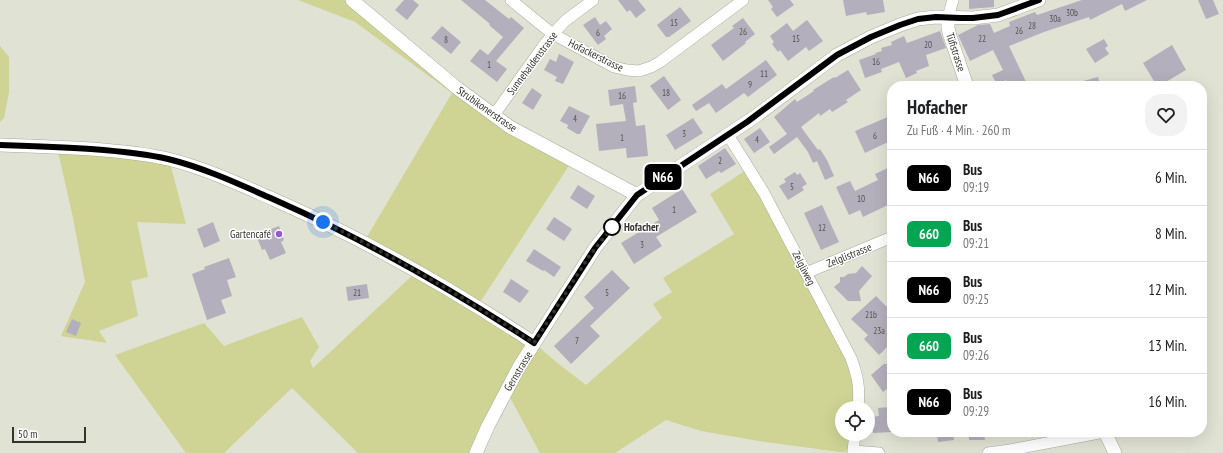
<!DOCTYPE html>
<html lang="de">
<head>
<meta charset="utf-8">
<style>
	:root { --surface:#fff; --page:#f2f2f2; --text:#202124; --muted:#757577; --line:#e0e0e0 }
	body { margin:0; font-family:"PT Sans Narrow",sans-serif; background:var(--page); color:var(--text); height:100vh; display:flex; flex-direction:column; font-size:15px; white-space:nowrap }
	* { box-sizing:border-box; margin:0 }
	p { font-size:13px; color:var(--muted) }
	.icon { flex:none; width:22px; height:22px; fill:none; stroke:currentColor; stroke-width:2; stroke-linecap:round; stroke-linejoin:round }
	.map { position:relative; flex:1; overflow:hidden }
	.drawer { position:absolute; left:887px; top:81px; width:320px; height:356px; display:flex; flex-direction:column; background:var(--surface); border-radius:16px; box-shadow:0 4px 16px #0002 }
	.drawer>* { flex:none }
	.badge { padding:0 8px; border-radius:6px; font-size:14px; line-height:26px }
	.fabs { position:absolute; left:835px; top:401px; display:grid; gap:8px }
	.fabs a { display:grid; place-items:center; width:40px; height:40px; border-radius:50%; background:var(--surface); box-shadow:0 4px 16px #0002; font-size:20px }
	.scale { position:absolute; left:12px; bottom:10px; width:74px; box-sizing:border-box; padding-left:4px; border:2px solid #33342e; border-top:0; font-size:11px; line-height:14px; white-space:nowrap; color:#33342e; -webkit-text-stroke:3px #fff; paint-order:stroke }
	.you { position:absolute; width:20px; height:20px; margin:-10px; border:3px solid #fff; border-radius:50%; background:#1a73e8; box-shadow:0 0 0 6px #1a73e833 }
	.map>.badge { position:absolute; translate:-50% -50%; box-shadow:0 0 0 2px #fff }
	.round { display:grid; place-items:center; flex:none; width:42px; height:42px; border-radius:16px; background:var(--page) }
	.head { display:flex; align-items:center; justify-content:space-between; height:68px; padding:0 20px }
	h1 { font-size:19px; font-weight:600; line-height:30px }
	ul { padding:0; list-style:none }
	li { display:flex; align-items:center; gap:12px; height:56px; padding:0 20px; border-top:1px solid var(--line) }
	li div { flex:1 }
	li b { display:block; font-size:15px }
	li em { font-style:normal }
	li .badge { min-width:44px; font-weight:700; text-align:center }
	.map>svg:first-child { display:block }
</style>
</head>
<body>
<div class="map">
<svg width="1223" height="453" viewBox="0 0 1223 453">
	<rect width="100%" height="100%" fill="#e0e2d3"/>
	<g fill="#cfd495">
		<path d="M298,0H352L457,88L572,161L477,307L534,343L555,361L586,385L662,318L653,304L672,292L663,278L734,234L710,194L749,168L851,358L858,408H842V434H855L853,451L840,452L759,441L701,431L666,420L615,453H540L506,390L476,453H358L292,388L224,453H186L115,355L204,323L224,346L302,317L319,347L310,361L313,368L416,272L364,242L452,93L355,22Z"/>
		<path d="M0,46L9,57V92L4,118L0,122Z"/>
		<path d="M57,147L169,159L186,224L137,222L148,277L131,281L138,316L99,331L107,343L61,336L85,282L73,218Z"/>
	</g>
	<g fill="#b4afbc">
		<path d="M404,0H413L419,5L407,20L395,10Z"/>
		<path d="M461,0H485L509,19L511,17L524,28L496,61L507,69L497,82L470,61L480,49L488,55L503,37L489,25L490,24Z"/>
		<path d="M618,0H638L646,10L636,18L630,10L627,12Z"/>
		<path d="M768,0H790L794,5L777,17L771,9L773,7Z"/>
		<path d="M843,0H883L885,12L867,15L866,12L846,16Z"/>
		<path d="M969,0H994V7L969,9Z"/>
		<path d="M1082,0H1147L1125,11L1122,4L1090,20L1089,17L1044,32L1009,46L1028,86H1009L1006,80L997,85L992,75L1003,70L993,50L970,61L958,35L978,25L990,24L994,33L1010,26L1009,22L1035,12L1037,15Z"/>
		<path d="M1198,0H1213L1219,14L1206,19Z"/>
		<path d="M680,7L691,21L669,37H666L657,25Z"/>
		<path d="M595,17L600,25L606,21L612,29L604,36L606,39L598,45L583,25Z"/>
		<path d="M743,18L755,34L745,42L746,43L723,61L711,45L734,28L732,26Z"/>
		<path d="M807,20L823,41L809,51L806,47L788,61L780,50L778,52L772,44L774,42L770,36L787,23L793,31Z"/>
		<path d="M442,26L461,42L451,54L431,38Z"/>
		<path d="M940,31L946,48L926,55L929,66L916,71L917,73L906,78L899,62L881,69L882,72L865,78L859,60L876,54L875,53L882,51L881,48L892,45L891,42L904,36L907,43Z"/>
		<path d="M1104,39L1108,46L1105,48L1109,54L1095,63L1086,49Z"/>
		<path d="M1172,45L1186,70L1159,86H1157L1143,63Z"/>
		<path d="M559,54L574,62L563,84L555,81L557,77L544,70L550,59L556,62Z"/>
		<path d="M766,60L777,75L748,97L744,93L716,113L709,103L696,111L692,105L722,84L726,89Z"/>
		<path d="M848,70L861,90L846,100L848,102L832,112L830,109L820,116L819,113L801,127L818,150L820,149L827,160L834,176L825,180L817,161L813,163L808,152L797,137L774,154L769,147L787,134L774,117L795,99L797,102L814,91L813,90L834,77L835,78Z"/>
		<path d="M664,76L681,100L668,110L650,86Z"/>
		<path d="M1098,77L1101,86H1076V83Z"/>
		<path d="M635,86L637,102L633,103L636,126L645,125L648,156L627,158L626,148L599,151L596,124L626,121L623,104L610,106L608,90Z"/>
		<path d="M532,88L542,95L533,110L522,103Z"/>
		<path d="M569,106L590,116L580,134H577L567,128L568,125L560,121Z"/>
		<path d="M890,116L892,121V140L865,153L855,131Z"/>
		<path d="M693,118L703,133L675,150L666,135Z"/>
		<path d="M760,128L770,142L754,153L744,139Z"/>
		<path d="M725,148L736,164L721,173L719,171L706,179L698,166Z"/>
		<path d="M892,166V203L863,217L860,210L849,215L836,187L850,181L855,191L878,180L875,174Z"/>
		<path d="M795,172L797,175L800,173L807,184L802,187L804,190L788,200L779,186L786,182L784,179Z"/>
		<path d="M578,185L595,196L587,209L570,198Z"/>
		<path d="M682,189L697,212L656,237L662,246L634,264L621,243L659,220L652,208Z"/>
		<path d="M822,205L839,242L821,250L804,213Z"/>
		<path d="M554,217L572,229L564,241L546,229Z"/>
		<path d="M213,222L220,241L204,248L197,229Z"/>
		<path d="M279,226L284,240L281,242L286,253L270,260L265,249L262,250L256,235Z"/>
		<path d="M534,249L561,267L554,277L544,270L543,271L526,261Z"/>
		<path d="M229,258L236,277L227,280L232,296L221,300L226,313L207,320L192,274L205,269L204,267Z"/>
		<path d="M862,266L872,276L859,291L861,301H848L834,287L840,282V277H844L848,274L856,273Z"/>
		<path d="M612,270L630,288L590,326L600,336L571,364L554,346L594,308L584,297Z"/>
		<path d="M511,279L529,291L520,303L503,292Z"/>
		<path d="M367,284L369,298L348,301L346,287Z"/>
		<path d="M876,296L892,312V342L879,355L864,339L868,335L851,319Z"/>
		<path d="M72,319L81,323L76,336L66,332Z"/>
		<path d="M884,364H889L892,368V385L883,392L871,375Z"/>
		<path d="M890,407L892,432L873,433L872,417L879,416L878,408Z"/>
		<path d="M937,432H953L954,440L938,442Z"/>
		<path d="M969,432H984L985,440H969Z"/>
	</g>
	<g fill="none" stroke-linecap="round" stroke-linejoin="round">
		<defs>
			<g id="minor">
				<path d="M511,0L539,23L553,34L614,67L627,70L639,71L651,67L660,62L743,0"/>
				<path d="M948,17L953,0"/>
				<path d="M494,115L544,45L553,34L565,21L593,0"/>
				<path d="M728,135L764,193L851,358C858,377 860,388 858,408"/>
				<path d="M806,273L892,237"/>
				<path d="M855,434L853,451L879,453"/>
				<path d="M988,453L1010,450L1104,432"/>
			</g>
			<g id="tertiary">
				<path d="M352,0L457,88L510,127L637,195"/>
				<path d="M948,17V28L950,36L967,86"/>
				<path d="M0,145C30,146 60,147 91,149C117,151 143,153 168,159C205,168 241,185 275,200C366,240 452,289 534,343"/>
				<path d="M1105,432L1115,453"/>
				<path d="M476,453L488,426L519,367L595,248L637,195L756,116L837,55L871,37L900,25L918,19L936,17L973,18L998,15L1039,0"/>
			</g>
		</defs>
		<use href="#minor" stroke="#a8aa9c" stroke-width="12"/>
		<use href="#tertiary" stroke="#a8aa9c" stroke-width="14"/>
		<use href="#minor" stroke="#fff" stroke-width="11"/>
		<use href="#tertiary" stroke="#fff" stroke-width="13"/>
	</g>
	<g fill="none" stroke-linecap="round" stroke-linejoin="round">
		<defs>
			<path id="line" d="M0,145C30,146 60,147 91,149C117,151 143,153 168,159C205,168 241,185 275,200C366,240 451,289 534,343L595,248L637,195L747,122L837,55L871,37L900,25L918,19L936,17L961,18H973L998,15L1039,0"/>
		</defs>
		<use href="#line" stroke="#fff" stroke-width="9"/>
		<use href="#line" stroke="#000" stroke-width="6"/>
		<path stroke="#33342e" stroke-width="4" stroke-dasharray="0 7.2" d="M323,222C396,257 466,299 534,343L588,258L612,227"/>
	</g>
	<circle fill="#fff" stroke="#000" stroke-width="2" cx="612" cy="227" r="8"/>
	<circle fill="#955ad1" stroke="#fff" stroke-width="1.5" cx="279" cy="234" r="4"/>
	<g text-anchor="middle" stroke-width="3" stroke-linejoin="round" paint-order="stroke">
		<g font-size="9" fill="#535352">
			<text x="1072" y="16">30b</text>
			<text x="1055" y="22">30a</text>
			<text x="674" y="26">15</text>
			<text x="1032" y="29">28</text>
			<text x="1019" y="34">26</text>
			<text x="743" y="35">26</text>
			<text x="598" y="36">6</text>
			<text x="796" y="42">15</text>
			<text x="982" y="42">22</text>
			<text x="446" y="43">8</text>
			<text x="928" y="48">20</text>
			<text x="876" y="65">16</text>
			<text x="489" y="68">1</text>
			<text x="764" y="77">11</text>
			<text x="750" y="88">9</text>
			<text x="666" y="96">18</text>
			<text x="622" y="99">16</text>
			<text x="575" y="122">4</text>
			<text x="684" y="137">3</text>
			<text x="875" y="139">6</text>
			<text x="622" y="141">1</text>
			<text x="757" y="143">4</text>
			<text x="720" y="164">2</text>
			<text x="792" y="190">5</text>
			<text x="861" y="202">10</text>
			<text x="674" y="213">1</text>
			<text x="822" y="231">12</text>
			<text x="642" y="248">3</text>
			<text x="357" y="296">21</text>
			<text x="607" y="296">5</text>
			<text x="871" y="318">21b</text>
			<text x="879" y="334">23a</text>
			<text x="577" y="344">7</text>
		</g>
		<g font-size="11" fill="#33342e" stroke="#fff">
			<text transform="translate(956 52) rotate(72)" y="4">Tüfistrasse</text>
			<text transform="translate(596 55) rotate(26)" y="4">Hofackerstrasse</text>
			<text transform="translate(532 63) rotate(-53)" y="4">Sunnehaldenstrasse</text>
			<text transform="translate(487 109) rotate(35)" y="4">Strubikonerstrasse</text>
			<text transform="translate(849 255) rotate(-22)" y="4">Zelglistrasse</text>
			<text transform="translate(804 268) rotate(63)" y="4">Zelgliweg</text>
			<text transform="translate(518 371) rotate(-59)" y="4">Gernstrasse</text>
		</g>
		<g font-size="11" font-weight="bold" fill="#33342e" stroke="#fff" text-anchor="start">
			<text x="624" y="231">Hofacher</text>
		</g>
		<g font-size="11" fill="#33342e" stroke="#fff" text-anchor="end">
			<text x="271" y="238">Gartencafé</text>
		</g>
	</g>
</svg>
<div class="fabs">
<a><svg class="icon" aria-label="locate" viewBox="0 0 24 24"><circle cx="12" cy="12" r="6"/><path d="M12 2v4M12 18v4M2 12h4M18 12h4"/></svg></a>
</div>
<div class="scale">50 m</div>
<div class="you" style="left:323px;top:222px"></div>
<b class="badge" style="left:663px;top:177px;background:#000;color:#fff">N66</b>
<section class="drawer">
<div class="head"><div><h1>Hofacher</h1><p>Zu Fuß · 4 Min. · 260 m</p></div><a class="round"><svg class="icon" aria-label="heart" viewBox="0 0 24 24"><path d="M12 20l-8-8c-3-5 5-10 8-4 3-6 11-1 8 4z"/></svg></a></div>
<ul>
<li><span class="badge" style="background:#000;color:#fff">N66</span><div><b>Bus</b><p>09:19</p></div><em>6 Min.</em></li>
<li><span class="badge" style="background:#00a651;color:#fff">660</span><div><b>Bus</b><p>09:21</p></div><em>8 Min.</em></li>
<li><span class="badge" style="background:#000;color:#fff">N66</span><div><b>Bus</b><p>09:25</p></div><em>12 Min.</em></li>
<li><span class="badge" style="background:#00a651;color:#fff">660</span><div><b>Bus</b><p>09:26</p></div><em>13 Min.</em></li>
<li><span class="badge" style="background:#000;color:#fff">N66</span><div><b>Bus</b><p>09:29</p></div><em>16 Min.</em></li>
</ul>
</section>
</div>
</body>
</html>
